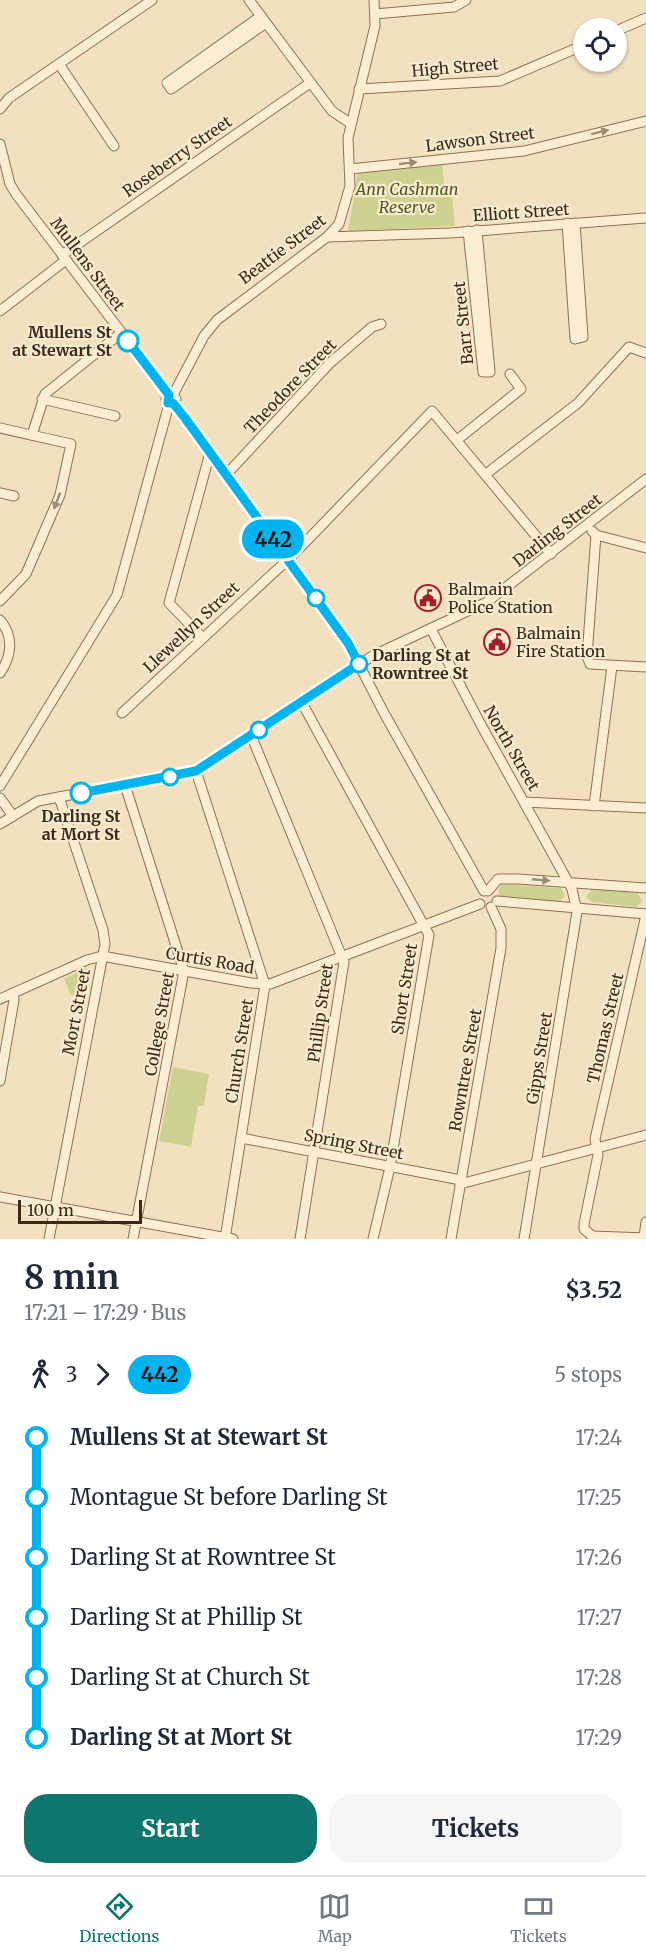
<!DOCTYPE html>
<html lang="en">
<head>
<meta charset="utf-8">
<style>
	:root { --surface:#fff; --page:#f6f6f7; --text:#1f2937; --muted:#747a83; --line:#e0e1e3; --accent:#0f766e }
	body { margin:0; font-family:Merriweather,serif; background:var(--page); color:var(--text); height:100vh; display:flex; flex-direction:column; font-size:22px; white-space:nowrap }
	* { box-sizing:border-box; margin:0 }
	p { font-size:20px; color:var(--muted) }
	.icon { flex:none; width:33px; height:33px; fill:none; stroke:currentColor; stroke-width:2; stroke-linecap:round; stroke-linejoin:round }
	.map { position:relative; height:1239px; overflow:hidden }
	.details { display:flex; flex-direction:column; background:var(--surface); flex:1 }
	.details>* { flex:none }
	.badge { padding:0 12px; border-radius:20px; font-size:21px; line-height:39px }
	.buttons { position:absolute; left:573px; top:18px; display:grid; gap:12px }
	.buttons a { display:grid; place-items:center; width:54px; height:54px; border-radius:50%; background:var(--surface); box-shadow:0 2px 4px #0004; font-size:30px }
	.scale { position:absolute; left:18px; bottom:15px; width:124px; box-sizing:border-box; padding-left:6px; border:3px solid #3b291b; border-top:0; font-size:16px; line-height:21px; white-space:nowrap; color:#3b291b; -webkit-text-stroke:4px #f9ebcf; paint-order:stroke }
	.map>.badge { position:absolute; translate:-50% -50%; box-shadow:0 0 0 3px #fff }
	.legs { display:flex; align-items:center; gap:9px; height:66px; padding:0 24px; font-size:20px }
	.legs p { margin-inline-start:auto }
	.overview { display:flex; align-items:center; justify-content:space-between; height:102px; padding:0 24px }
	h1 { font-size:33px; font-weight:700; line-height:45px }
	.primary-button { display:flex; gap:12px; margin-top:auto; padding:12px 24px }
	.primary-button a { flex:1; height:69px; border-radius:24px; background:var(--accent); color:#fff; font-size:24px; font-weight:700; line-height:69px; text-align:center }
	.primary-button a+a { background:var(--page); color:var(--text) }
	ul { padding:0 24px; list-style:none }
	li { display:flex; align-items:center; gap:21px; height:60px; font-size:22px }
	li i { display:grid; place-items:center; width:9px; height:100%; margin:0 8px; background:currentColor }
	li i::after { content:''; width:15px; height:15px; margin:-8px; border:4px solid; border-radius:50%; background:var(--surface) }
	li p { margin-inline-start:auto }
	li:first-child i { background:linear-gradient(#0000 50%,currentColor 0) }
	li:last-child i { background:linear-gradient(currentColor 50%,#0000 0) }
	.dock { display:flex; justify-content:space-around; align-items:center; height:84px; border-top:2px solid var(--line); background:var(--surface); font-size:16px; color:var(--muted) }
	.dock a { display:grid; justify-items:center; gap:3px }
	.dock .on { color:var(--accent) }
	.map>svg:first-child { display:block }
</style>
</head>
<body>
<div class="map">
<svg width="646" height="1239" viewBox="0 0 646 1239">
	<rect width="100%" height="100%" fill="#f3e0bf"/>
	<g fill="#ced291">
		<path d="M442,163L445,193H452L455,226L348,231L358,172Z"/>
		<path d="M502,884L561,888L565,896L559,902L500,899L498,890Z"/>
		<path d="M592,889L638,893L642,902L636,907L592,902L586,897Z"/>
		<path d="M89,967L83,998L71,995L64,979Z"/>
		<path d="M173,1067L209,1074L204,1106H198L191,1147L159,1141Z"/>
	</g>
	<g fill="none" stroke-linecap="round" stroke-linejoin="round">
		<defs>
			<g id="minor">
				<path d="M249,0L332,111L350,123"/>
				<path d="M375,14L454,7L466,0"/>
				<path d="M261,16L167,83L171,89L266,23"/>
				<path d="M616,31L646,18"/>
				<path d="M59,64L114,146"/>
				<path d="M359,89L500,81L584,45"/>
				<path d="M0,109L9,98L152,0"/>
				<path d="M0,144L10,184L16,194L169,395"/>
				<path d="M350,169L524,151L646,121"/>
				<path d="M567,223L575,339L583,337L575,223"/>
				<path d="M468,231L483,372H490L477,230"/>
				<path d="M327,237L450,233L646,218"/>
				<path d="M62,255L310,83"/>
				<path d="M0,311L66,260"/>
				<path d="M173,395L176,399L173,403L348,643L384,713L484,891"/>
				<path d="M173,395L204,336L217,320L327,237L339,224L350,186L348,138L375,26L374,0"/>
				<path d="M42,399L115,416"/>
				<path d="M0,428L71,444L60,495L26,574L0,601"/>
				<path d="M32,435L45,394L121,333"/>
				<path d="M457,440L521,389L510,374"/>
				<path d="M486,474L578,403L629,347L646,353"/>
				<path d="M226,475L330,363L372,327L381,324"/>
				<path d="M0,493L14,496"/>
				<path d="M592,531L596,535L646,548"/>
				<path d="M596,535L587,656L590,664L646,667"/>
				<path d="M0,620C14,636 12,656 0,673"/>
				<path d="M431,629L480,723L572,889L577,912L524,1239"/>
				<path d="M202,637L169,603L210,453"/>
				<path d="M301,701L429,935L390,1167L373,1239"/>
				<path d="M122,713L294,554L432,411L551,554"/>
				<path d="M251,735L344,962L300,1239"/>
				<path d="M196,771L265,985L225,1239"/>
				<path d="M125,785L184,971L133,1239"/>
				<path d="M0,786L117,595L169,404L166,399L169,395"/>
				<path d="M0,798L13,816"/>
				<path d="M525,802L646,808"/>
				<path d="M594,806L612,666"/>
				<path d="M0,824L38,801L196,771L374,655L487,602L646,479"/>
				<path d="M488,891L498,879H518L646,888"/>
				<path d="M497,901L646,914"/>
				<path d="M0,999L87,960L102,956L251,983L270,984L480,904"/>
				<path d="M0,1081L14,1000L13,993"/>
				<path d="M241,1138L461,1180"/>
				<path d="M460,1184L646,1135"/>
				<path d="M0,1197L233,1239"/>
				<path d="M592,1236L584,1229V1224L598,1155L595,1139L646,915"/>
				<path d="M592,1236L646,1238"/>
				<path d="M644,1237L646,1222"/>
				<path d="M49,1239L105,944L103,930L59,797"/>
				<path d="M451,1239L501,948V929L491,907"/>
			</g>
		</defs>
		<use href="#minor" stroke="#8e7055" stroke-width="11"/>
		<use href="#minor" stroke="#fdeed3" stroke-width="9"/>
	</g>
	<defs><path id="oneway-solid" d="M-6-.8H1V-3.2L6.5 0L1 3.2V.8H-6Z" transform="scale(1.5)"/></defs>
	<g fill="#9c8c77">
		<use href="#oneway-solid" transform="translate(600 132) rotate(-14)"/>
		<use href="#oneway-solid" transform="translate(408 163) rotate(-6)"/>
		<use href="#oneway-solid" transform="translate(57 501) rotate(111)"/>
		<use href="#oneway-solid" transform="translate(541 880) rotate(5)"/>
	</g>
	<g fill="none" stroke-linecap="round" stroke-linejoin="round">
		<defs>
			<path id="line-1" d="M81,793L196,771L359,664L348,643L185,418L173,403H168L169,395L128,341"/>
		</defs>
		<use href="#line-1" stroke="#fff" stroke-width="14"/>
		<use href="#line-1" stroke="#00b5ef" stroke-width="9"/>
	</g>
	<defs>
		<symbol id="civic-ring" viewBox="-11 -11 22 22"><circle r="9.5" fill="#f9ebcf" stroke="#a41e26" stroke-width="1.5"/><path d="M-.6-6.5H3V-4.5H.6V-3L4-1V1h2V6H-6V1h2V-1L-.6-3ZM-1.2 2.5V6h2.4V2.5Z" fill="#a41e26"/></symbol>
	</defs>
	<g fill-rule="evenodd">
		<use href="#civic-ring" x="413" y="583" width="30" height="30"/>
		<use href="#civic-ring" x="482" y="627" width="30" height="30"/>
	</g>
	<g fill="#fff" stroke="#00b5ef" stroke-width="3">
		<circle cx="128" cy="341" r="10"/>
		<circle cx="316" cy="598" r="8"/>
		<circle cx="359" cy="664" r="8"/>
		<circle cx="259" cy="730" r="8"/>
		<circle cx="170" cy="777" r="8"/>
		<circle cx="81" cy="793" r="10"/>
	</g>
	<g text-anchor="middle" stroke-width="4.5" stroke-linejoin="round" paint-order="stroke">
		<g font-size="16" fill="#3b291b" stroke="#f9ebcf">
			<text transform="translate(455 67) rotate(-5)" y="6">High Street</text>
			<text transform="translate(480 139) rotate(-7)" y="6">Lawson Street</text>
			<text transform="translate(177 156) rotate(-35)" y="6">Roseberry Street</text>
			<text transform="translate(521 212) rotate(-4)" y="6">Elliott Street</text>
			<text transform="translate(282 249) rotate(-37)" y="6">Beattie Street</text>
			<text transform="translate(88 264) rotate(53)" y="6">Mullens Street</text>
			<text transform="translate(463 323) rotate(-96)" y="6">Barr Street</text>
			<text transform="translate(290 386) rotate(-46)" y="6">Theodore Street</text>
			<text transform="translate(557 530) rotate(-38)" y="6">Darling Street</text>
			<text transform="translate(191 627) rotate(-43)" y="6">Llewellyn Street</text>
			<text transform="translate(512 748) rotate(60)" y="6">North Street</text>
			<text transform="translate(210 960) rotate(10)" y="6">Curtis Road</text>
			<text transform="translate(404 989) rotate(-81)" y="6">Short Street</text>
			<text transform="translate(76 1012) rotate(-79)" y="6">Mort Street</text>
			<text transform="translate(320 1013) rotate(-82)" y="6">Phillip Street</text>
			<text transform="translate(159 1024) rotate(-80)" y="6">College Street</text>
			<text transform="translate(605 1028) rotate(-77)" y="6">Thomas Street</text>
			<text transform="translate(239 1051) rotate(-81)" y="6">Church Street</text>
			<text transform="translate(539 1058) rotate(-81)" y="6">Gipps Street</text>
			<text transform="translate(465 1070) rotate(-80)" y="6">Rowntree Street</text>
			<text transform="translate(354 1144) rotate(11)" y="6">Spring Street</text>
		</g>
		<g font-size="16" font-style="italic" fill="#4e5a1f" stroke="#f9ebcf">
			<text x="407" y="195">Ann Cashman<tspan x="407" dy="18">Reserve</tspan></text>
		</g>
		<g font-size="16" font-weight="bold" fill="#3b291b" stroke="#f9ebcf" text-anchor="end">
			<text x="112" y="338">Mullens St<tspan x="112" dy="18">at Stewart St</tspan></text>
			<text x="372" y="661" text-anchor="start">Darling St at<tspan x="372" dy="18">Rowntree St</tspan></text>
			<text x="81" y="822" text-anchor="middle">Darling St<tspan x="81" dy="18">at Mort St</tspan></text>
		</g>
		<g font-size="16" fill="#3b291b" stroke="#f9ebcf" text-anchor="start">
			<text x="448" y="595">Balmain<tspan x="448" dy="18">Police Station</tspan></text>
			<text x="516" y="639">Balmain<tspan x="516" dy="18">Fire Station</tspan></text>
		</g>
	</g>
</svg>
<div class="buttons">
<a><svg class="icon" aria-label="locate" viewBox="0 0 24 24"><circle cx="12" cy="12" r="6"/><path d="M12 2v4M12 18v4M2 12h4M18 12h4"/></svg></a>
</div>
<div class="scale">100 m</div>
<b class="badge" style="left:273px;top:539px;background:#00b5ef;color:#111">442</b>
</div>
<section class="details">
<div class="overview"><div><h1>8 min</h1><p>17:21 – 17:29 · Bus</p></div><b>$3.52</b></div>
<div class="legs"><svg class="icon" aria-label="walk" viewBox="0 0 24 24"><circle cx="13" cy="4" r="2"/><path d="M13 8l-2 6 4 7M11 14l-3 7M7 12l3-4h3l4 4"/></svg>3<svg class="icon" aria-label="forward" viewBox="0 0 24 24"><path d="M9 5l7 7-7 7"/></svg><b class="badge" style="background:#00b5ef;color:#111">442</b><p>5 stops</p></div>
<ul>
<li><i style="color:#00b5ef"></i><b>Mullens St at Stewart St</b><p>17:24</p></li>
<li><i style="color:#00b5ef"></i><span>Montague St before Darling St</span><p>17:25</p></li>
<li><i style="color:#00b5ef"></i><span>Darling St at Rowntree St</span><p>17:26</p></li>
<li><i style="color:#00b5ef"></i><span>Darling St at Phillip St</span><p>17:27</p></li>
<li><i style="color:#00b5ef"></i><span>Darling St at Church St</span><p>17:28</p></li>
<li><i style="color:#00b5ef"></i><b>Darling St at Mort St</b><p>17:29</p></li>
</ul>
<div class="primary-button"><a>Start</a><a>Tickets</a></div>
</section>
<nav class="dock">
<a class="on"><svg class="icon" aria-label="directions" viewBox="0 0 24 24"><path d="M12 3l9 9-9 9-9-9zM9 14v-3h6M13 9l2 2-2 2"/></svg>Directions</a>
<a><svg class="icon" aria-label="map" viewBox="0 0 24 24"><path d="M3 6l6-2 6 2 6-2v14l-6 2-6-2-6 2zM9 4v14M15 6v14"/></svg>Map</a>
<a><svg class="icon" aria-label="tickets" viewBox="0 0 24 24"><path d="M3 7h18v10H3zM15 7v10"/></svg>Tickets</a>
</nav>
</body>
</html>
